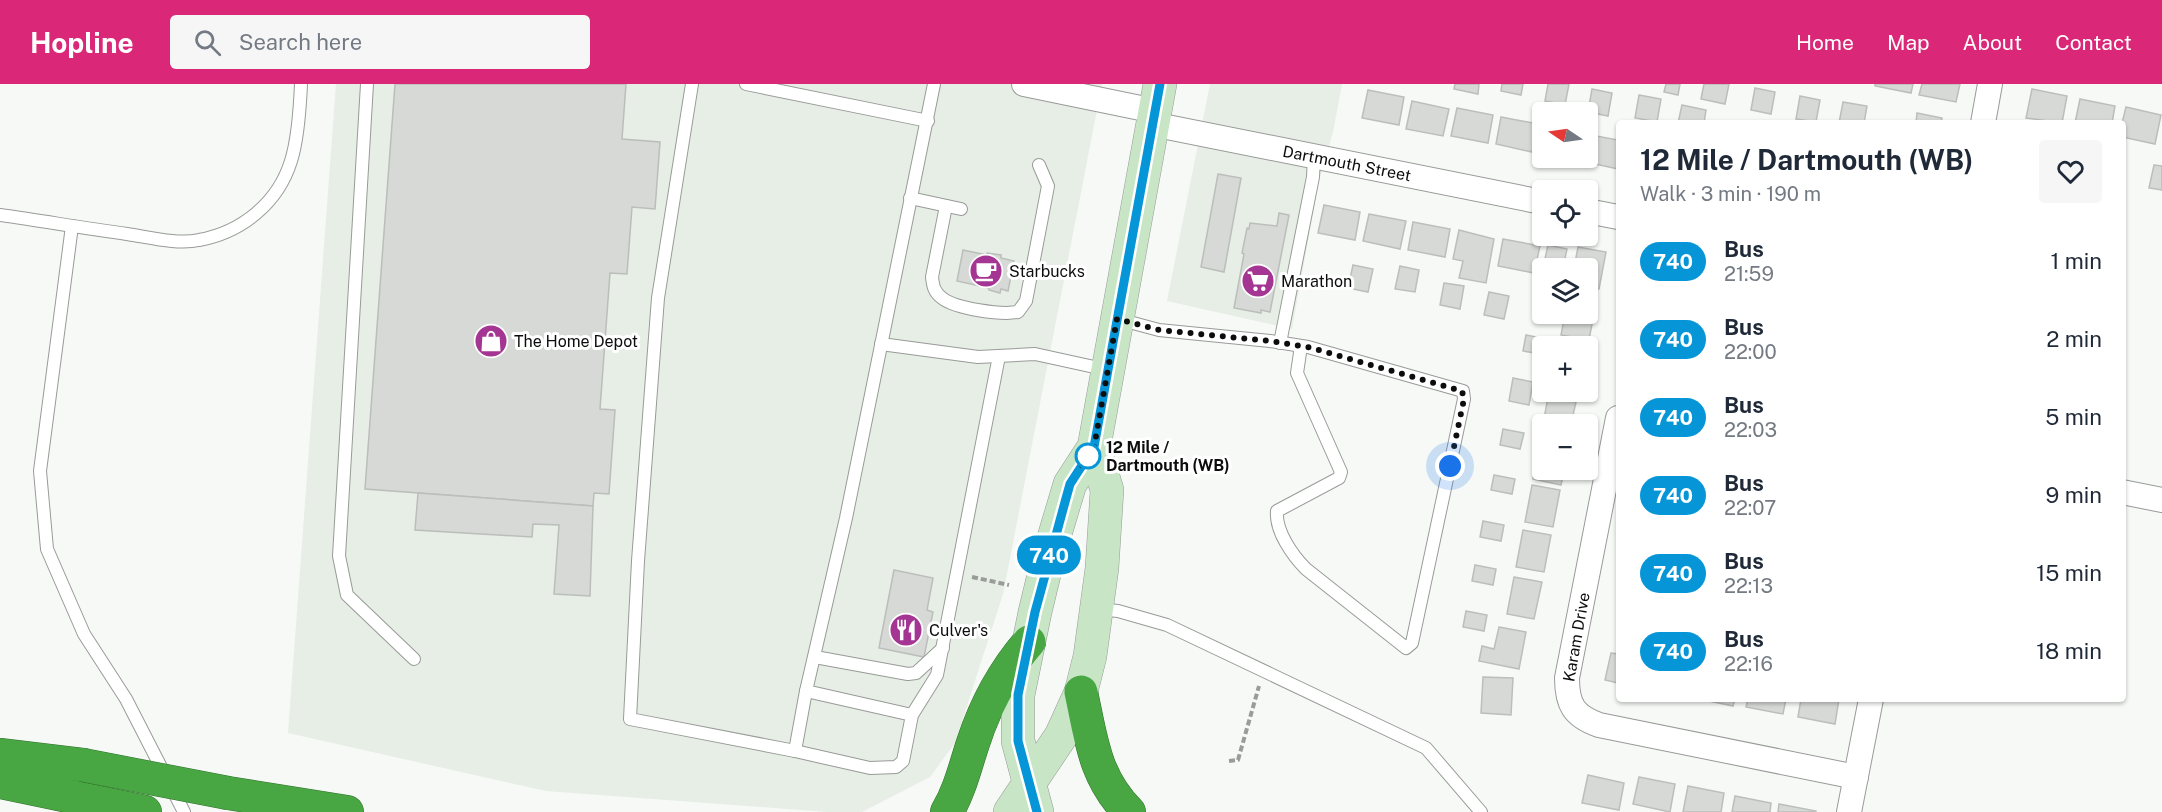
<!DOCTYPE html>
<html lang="en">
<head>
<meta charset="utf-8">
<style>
	:root { --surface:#fff; --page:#f6f6f7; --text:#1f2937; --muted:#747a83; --accent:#db2777 }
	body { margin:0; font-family:"Public Sans",sans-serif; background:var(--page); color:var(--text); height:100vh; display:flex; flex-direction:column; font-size:22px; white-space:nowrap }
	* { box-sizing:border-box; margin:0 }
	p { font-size:20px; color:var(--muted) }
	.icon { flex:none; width:33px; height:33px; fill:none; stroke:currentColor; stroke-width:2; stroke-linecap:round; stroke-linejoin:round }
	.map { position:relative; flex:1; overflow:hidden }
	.panel { position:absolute; left:1616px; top:36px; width:510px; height:582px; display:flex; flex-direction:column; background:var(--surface); border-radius:6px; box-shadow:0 2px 4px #0004 }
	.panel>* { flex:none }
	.badge { padding:0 12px; border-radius:20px; font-size:21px; line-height:39px }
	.needle { width:39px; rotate:283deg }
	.fabs { position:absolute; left:1532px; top:18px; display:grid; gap:12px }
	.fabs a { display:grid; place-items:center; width:66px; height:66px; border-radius:6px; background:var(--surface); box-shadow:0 2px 4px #0004; font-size:30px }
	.you { position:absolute; width:30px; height:30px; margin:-15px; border:4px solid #fff; border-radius:50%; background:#1a73e8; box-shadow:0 0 0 9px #1a73e833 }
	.map>.badge { position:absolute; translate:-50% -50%; box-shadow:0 0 0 3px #fff }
	.round { display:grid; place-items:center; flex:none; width:63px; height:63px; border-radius:6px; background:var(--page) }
	.overview { display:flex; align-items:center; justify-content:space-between; height:102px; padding:0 24px }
	h1 { font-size:28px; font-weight:700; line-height:45px }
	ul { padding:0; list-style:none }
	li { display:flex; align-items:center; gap:18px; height:78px; padding:0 24px }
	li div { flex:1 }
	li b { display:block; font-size:22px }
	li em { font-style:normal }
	li .badge { min-width:66px; font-weight:700; text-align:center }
	header { display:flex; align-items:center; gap:36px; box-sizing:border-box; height:84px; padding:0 30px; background:var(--accent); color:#fff }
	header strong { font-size:28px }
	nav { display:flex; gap:33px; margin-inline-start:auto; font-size:21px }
	.search { width:420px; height:54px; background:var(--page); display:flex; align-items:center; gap:15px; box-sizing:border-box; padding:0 21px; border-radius:6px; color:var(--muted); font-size:22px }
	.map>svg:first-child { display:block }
</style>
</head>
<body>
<header>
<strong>Hopline</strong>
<div class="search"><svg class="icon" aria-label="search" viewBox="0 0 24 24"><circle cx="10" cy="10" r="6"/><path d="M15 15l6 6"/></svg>Search here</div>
<nav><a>Home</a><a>Map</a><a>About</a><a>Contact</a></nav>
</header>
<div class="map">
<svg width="2162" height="728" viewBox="0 0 2162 728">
	<rect width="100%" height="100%" fill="#f6f9f6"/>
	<g fill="#e6eee5">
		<path d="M336,0H1102L1003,510L955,659L930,693L862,728H828L546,707L288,649Z"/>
		<path d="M1210,0H1342L1333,48L1319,96L1292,245L1167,217Z"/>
	</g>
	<g fill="#d6d9d6" stroke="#bbbebb" stroke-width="1.5">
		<path d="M395,0H626L622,55L660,58L655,125L632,123L627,190L610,189L600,325L615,326L609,410L594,409L593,422L365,405Z"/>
		<path d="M1455,0H1479L1478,10L1454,5Z"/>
		<path d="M1502,0H1523L1521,11L1501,7Z"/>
		<path d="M1548,0H1569L1565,21L1545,17Z"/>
		<path d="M1666,0H1680L1678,11L1664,8Z"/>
		<path d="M1704,0H1729L1725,20L1701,15Z"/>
		<path d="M1875,0H1913L1911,9L1875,2Z"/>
		<path d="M1922,0H1960L1956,18L1919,11Z"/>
		<path d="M1755,4L1775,8L1771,30L1751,26Z"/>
		<path d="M1592,5L1612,9L1608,32L1588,28Z"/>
		<path d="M2032,5L2067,12L2062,39L2026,34Z"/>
		<path d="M1368,6L1404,13L1399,41L1362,34Z"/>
		<path d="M1639,11L1661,15L1657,38L1635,34Z"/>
		<path d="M1800,12L1820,16L1816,38L1796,35Z"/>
		<path d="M2080,15L2115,22L2112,39H2075Z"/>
		<path d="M1412,17L1449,25L1443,52L1406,45Z"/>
		<path d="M1843,18L1867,22L1864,39H1839Z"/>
		<path d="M1682,21L1706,26L1704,39H1678Z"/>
		<path d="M2126,23L2161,31L2155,60L2122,53V39Z"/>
		<path d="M1457,24L1493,31L1488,59L1451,52Z"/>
		<path d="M1917,29L1942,34L1941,39H1916Z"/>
		<path d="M1501,33L1538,40L1532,68L1496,60Z"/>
		<path d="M1591,51L1618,56V85L1586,78Z"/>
		<path d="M2154,81L2162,82V106L2149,104Z"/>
		<path d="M1218,90L1241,94L1224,188L1201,183Z"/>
		<path d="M1324,121L1360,128L1355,156L1318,149Z"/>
		<path d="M1279,129L1289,131L1270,228L1261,226V229L1234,224L1244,170L1242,169L1247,144L1249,145L1250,139L1277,142Z"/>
		<path d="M1369,130L1406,137L1400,165L1363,157Z"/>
		<path d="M1413,138L1450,145L1445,173L1408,166Z"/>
		<path d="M1459,146L1494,155L1486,199L1459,194L1463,177L1453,175Z"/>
		<path d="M1503,155L1540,162L1534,189L1498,182Z"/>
		<path d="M1548,161L1567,165L1563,184H1543Z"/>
		<path d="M1578,163L1606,168L1599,205L1587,203V184H1574Z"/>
		<path d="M963,166L987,171V169L1001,171V174L1014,177L1008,207L1001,205L1000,209L989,206V204L957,197Z"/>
		<path d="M1353,181L1373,185L1368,208L1348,204Z"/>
		<path d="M1400,182L1419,186L1415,208L1395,205Z"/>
		<path d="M1444,199L1464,202L1460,225L1440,221Z"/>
		<path d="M1536,200L1542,201V217L1533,216Z"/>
		<path d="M1489,208L1509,212L1504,235L1484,231Z"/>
		<path d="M1587,217L1596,219L1589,256L1561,251L1565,230H1587Z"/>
		<path d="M1526,251L1547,255L1546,262H1542V270L1523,267Z"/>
		<path d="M1513,294L1533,298L1529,321L1509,317Z"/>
		<path d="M1548,313L1576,318L1571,340H1543Z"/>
		<path d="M1503,345L1524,349L1520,365L1500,361Z"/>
		<path d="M1540,358H1542V386H1564L1561,401L1533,395Z"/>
		<path d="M1494,391L1515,395L1512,410L1491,406Z"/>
		<path d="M1532,401L1560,406L1553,443L1525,438Z"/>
		<path d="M418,409L593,422L590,512L554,510L559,441L533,440L532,453L415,446Z"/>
		<path d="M1483,437L1504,441L1501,457L1480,453Z"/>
		<path d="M1523,446L1551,451L1544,488L1516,483Z"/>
		<path d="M1475,481L1496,485L1493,501L1472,497Z"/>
		<path d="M894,486L933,494L927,526L933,528L924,573L879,564Z"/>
		<path d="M1514,493L1542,498L1534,535L1507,530Z"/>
		<path d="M1466,527L1487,531L1484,547L1463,543Z"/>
		<path d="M1499,543L1526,548L1519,585L1479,577L1482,562L1494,565Z"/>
		<path d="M1611,569L1618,570V599L1605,596Z"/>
		<path d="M1483,593L1513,594L1511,631L1481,629Z"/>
		<path d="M1700,615H1735L1733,622Z"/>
		<path d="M1748,615H1786L1783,630L1746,623Z"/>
		<path d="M1801,615H1839L1835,640L1798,633Z"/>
		<path d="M1588,691L1624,699L1619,726L1582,719Z"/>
		<path d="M1639,693L1675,700L1670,728L1633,720Z"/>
		<path d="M1688,702L1724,709L1721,728H1683Z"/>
		<path d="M1735,712L1771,719L1770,728H1732Z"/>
		<path d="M1779,720L1816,727V728H1778Z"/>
	</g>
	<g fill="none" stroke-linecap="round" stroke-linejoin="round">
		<defs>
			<g id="lane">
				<path d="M367,0L339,472L347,511L414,575"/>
				<path d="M692,0L658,214L638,477L630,635L795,667L870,684L896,683L903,677L912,631L937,591L999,272"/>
				<path d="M746,0L928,37"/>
				<path d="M910,114L961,125"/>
				<path d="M946,122L932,193C933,202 934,208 942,214C956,225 1001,231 1018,228L1026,217L1048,102L1039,81"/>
				<path d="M0,131C42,137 84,144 127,150C148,153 178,161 199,156C242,148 278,119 291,77C298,55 300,23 301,0"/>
				<path d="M72,142L40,387L47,465L84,550L126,615L184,728"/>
				<path d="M1118,235L1159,246L1270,257L1308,263L1463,307L1464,315L1412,559L1406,564L1306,485C1293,472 1275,447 1277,427L1339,394L1341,388L1297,289L1301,262"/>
				<path d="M1280,259L1313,93L1314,72"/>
				<path d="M881,260L978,273L1035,270L1108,286"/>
				<path d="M1098,525L1118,527L1167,541L1426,664L1481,728"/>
				<path d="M815,573L908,590L916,589L943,564"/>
				<path d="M806,607L912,631"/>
				<path d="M795,667L806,607L846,434L934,0"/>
			</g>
			<g id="street">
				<path d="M1024,0L1155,27"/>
				<path d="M1983,39L1990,0"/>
				<path d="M1152,40L1542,118"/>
				<path d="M1587,127L1618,133"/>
				<path d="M1618,334L1567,594C1567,621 1574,632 1599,641L1856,693"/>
				<path d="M2122,408L2162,416"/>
				<path d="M1849,728L1871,615"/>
			</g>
			<g id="secondary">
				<path d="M1010,728L1061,652L1081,608L1090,572L1102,484L1107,406L1094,363"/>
				<path d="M1037,728L1018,657V611L1035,528L1049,470L1070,400L1094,363L1160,0"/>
			</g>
			<g id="highway">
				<path d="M1081,608C1091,654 1094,693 1129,728"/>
				<path d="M0,671L83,681"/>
				<path d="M0,698L145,728"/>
				<path d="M228,709L347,728"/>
				<path d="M947,728C960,706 965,683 973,659C985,622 1004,587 1029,558"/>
			</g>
		</defs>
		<use href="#lane" stroke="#989b98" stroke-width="14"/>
		<use href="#street" stroke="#989b98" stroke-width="26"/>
		<use href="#secondary" stroke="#989b98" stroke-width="34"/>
		<use href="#highway" stroke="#33712f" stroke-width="34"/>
		<g stroke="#9a9c9a" stroke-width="4" stroke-dasharray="6 3" stroke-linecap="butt">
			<path d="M972,493L1009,501"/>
			<path d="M1229,677L1238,676L1259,602"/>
		</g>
		<use href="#lane" stroke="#fff" stroke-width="12"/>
		<use href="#street" stroke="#fff" stroke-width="24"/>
		<use href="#secondary" stroke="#c8e5c6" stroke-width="33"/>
		<use href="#highway" stroke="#48a742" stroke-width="33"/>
		<defs>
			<path id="highway-bridge" d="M83,681L228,709"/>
		</defs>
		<use href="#highway-bridge" stroke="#33712f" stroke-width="34" stroke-linecap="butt"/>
		<use href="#highway-bridge" stroke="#48a742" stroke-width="33"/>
	</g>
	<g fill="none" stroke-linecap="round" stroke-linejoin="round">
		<defs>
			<path id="line" d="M1037,728L1018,657V611L1035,528L1065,418L1070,400L1094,363L1160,0"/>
		</defs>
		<use href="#line" stroke="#fff" stroke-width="14"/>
		<use href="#line" stroke="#0696d7" stroke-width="9"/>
		<path stroke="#0c0d0c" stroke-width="6" stroke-dasharray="0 10.8" d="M1088,372L1082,381L1094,363L1117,235L1159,246L1270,257L1308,263L1462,307L1464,315L1450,382"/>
	</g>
	<defs>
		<symbol id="cafe-disc" viewBox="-11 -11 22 22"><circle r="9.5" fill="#a43593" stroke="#fff"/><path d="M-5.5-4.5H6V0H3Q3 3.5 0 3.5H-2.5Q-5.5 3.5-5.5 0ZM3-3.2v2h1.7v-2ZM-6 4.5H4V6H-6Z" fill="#fff"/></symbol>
		<symbol id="supermarket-disc" viewBox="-11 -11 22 22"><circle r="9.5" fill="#a43593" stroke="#fff"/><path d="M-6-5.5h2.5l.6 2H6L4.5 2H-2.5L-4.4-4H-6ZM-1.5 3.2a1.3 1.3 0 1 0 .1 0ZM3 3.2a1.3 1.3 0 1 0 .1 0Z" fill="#fff"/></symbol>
		<symbol id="shop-disc" viewBox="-11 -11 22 22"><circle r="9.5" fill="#a43593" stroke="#fff"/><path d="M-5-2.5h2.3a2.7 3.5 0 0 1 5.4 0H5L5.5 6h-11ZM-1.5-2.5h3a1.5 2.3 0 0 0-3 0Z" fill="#fff"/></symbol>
		<symbol id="restaurant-disc" viewBox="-11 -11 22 22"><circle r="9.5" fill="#a43593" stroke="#fff"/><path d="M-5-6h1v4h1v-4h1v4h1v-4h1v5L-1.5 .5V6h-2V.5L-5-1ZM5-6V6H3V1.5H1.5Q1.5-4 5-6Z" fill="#fff"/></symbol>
	</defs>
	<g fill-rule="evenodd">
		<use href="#cafe-disc" x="967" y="168" width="38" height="38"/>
		<use href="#supermarket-disc" x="1239" y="178" width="38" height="38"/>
		<use href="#shop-disc" x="472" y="238" width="38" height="38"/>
		<use href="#restaurant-disc" x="887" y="527" width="38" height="38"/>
	</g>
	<circle fill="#fff" stroke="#0696d7" stroke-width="3" cx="1088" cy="372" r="12"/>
	<g text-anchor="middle" stroke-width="6" stroke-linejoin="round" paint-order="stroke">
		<g font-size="16" fill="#0c0d0c" stroke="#fff">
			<text transform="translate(1347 79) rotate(11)" y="6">Dartmouth Street</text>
			<text transform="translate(1576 553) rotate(-80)" y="6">Karam Drive</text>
		</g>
		<g font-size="16" fill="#0c0d0c" stroke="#fff" text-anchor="start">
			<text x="1009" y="193">Starbucks</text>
			<text x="1281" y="203">Marathon</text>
			<text x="514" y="263">The Home Depot</text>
			<text x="929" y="552">Culver's</text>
		</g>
		<g font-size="16" font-weight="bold" fill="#0c0d0c" stroke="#fff" text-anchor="start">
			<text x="1106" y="369">12 Mile /<tspan x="1106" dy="18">Dartmouth (WB)</tspan></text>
		</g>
	</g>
</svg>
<div class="fabs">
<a><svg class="needle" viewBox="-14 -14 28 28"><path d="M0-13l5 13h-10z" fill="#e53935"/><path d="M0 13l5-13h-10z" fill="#747a83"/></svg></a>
<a><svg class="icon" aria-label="locate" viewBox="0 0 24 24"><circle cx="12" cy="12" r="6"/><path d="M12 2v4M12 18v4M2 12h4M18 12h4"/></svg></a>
<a><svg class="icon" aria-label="layers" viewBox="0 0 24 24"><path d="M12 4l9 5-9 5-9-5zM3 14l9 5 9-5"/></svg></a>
<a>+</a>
<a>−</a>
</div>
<div class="you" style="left:1450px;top:382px"></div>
<b class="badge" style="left:1049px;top:471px;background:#0696d7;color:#fff">740</b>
<section class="panel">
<div class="overview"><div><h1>12 Mile / Dartmouth (WB)</h1><p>Walk · 3 min · 190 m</p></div><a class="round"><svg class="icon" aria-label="heart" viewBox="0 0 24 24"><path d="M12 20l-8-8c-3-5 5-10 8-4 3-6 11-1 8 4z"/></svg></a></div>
<ul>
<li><span class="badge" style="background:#0696d7;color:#fff">740</span><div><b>Bus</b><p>21:59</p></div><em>1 min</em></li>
<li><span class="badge" style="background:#0696d7;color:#fff">740</span><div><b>Bus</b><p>22:00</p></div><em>2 min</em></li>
<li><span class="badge" style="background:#0696d7;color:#fff">740</span><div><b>Bus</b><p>22:03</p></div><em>5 min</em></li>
<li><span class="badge" style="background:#0696d7;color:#fff">740</span><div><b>Bus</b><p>22:07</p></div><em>9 min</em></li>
<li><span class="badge" style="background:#0696d7;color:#fff">740</span><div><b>Bus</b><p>22:13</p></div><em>15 min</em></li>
<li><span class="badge" style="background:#0696d7;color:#fff">740</span><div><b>Bus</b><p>22:16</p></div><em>18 min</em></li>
</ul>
</section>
</div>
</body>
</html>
